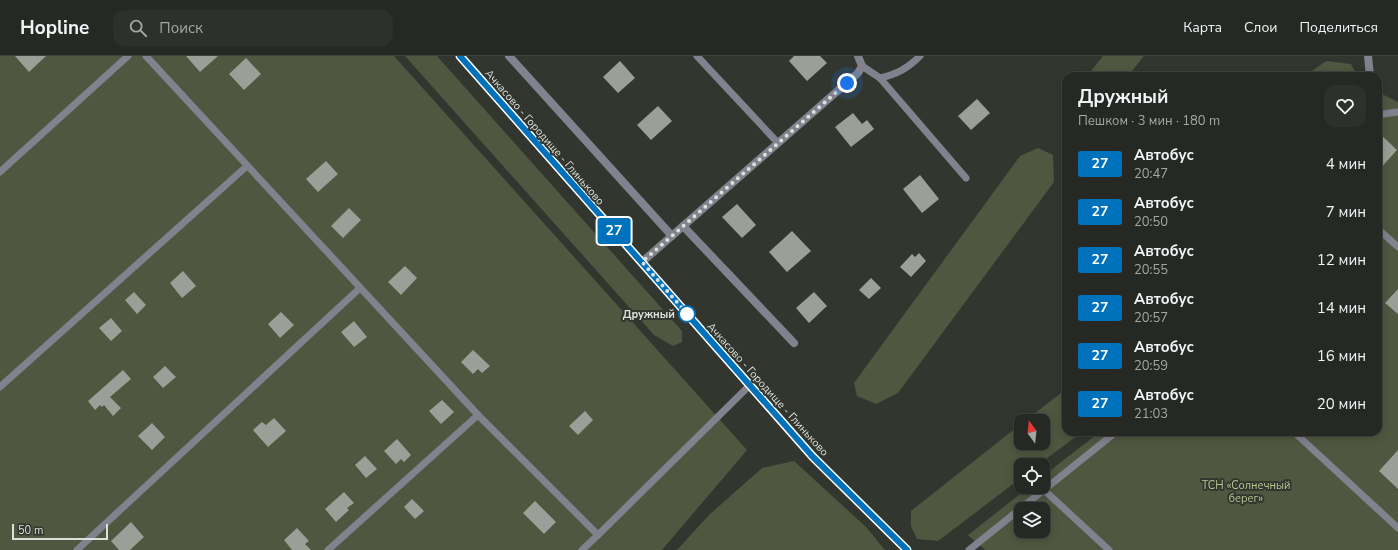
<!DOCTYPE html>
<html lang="ru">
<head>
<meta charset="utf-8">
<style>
	:root { --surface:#262823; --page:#2e302b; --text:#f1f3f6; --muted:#a4a6a6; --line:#424441 }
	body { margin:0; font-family:"Nunito Sans",sans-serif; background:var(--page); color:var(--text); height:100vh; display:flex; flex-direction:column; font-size:15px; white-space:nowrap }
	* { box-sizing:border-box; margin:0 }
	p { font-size:13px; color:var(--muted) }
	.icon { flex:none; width:22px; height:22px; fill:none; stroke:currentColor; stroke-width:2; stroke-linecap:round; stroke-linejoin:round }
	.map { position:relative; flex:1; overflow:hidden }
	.panel { position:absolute; left:1062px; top:16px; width:320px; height:364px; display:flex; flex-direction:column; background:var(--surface); border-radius:12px; box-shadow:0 2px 10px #0003,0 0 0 1px var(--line) }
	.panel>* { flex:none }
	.badge { padding:0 8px; border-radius:3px; font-size:14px; line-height:26px }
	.needle { width:26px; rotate:345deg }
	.fabs { position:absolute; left:1014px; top:358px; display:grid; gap:8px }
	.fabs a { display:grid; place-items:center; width:36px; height:36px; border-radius:8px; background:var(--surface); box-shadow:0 2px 10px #0003,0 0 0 1px var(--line); font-size:20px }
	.scale { position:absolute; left:12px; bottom:10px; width:96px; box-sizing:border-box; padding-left:4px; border:2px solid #dddfda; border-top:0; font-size:11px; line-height:14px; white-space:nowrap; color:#dddfda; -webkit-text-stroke:3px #33362f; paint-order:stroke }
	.you { position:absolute; width:20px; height:20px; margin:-10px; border:3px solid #fff; border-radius:50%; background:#1a73e8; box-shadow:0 0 0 6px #1a73e833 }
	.map>.badge { position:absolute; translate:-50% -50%; box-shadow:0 0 0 2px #fff }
	.round { display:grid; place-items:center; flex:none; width:42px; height:42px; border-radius:12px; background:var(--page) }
	.summary { display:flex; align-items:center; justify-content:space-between; height:68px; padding:0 16px }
	h1 { font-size:19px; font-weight:700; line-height:30px }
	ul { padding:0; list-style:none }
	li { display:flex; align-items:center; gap:12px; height:48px; padding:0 16px }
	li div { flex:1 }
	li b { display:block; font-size:15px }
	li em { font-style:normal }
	li .badge { min-width:44px; font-weight:700; text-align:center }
	header { display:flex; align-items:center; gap:24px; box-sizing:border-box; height:56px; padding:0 20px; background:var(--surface); border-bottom:1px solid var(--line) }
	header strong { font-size:19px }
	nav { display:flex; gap:22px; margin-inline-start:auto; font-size:14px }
	.search { width:280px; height:36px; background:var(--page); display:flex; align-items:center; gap:10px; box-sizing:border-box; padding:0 14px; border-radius:12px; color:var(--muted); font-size:15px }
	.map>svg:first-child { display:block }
</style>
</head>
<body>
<header>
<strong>Hopline</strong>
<div class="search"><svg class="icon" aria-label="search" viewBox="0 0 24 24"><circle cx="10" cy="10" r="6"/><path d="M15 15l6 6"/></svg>Поиск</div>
<nav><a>Карта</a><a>Слои</a><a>Поделиться</a></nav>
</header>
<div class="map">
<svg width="1398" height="494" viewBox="0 0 1398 494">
	<rect width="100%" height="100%" fill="#33362f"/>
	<g fill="#4f5740" fill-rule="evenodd">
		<path d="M0,0H394L747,394L662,494H0Z"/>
		<path d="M405,0H437L682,275V286L673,290L654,279Z"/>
		<path d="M1103,0H1144L1128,20H1087Z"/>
		<path d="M1326,5L1351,8L1357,20H1305Z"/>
		<path d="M1378,36L1398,46V494H985L968,479L1029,431H1043V420L1100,376H1378ZM1021,453H1043V475H1021Z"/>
		<path d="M1038,92L1053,99L1054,126L898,337L876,348L857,340L854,327L1020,100Z"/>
		<path d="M1066,333V376H1082L1038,409H1021V422L938,485L917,483L911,470V455L1021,368V387H1043V365H1025Z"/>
		<path d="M794,405L866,471L885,494H677L709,459L762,412Z"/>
	</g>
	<g fill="#9c9f97">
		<path d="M15,0H46L29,16Z"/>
		<path d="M186,0H218L200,16Z"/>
		<path d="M794,0H820L827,7L807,25L789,5Z"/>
		<path d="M246,2L261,18L244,34L229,18Z"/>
		<path d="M620,5L635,22L618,37L603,21Z"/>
		<path d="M977,43L990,57L971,74L958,60Z"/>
		<path d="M658,50L672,65L651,84L637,69Z"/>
		<path d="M853,57L862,68L867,64L874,73L851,91L835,71Z"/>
		<path d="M1378,76L1397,94L1378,115Z"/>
		<path d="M326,105L338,118L318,136L306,123Z"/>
		<path d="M920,119L939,143L922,157L903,133Z"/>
		<path d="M737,148L756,169L742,182L722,161Z"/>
		<path d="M349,152L361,164L343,182L331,170Z"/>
		<path d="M792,175L811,195L787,216L769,196Z"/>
		<path d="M919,197L926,205L911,221L900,211L912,198L915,201Z"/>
		<path d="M405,210L417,222L401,239L388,226Z"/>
		<path d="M183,215L196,230L182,242L170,227Z"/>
		<path d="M871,222L881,232L869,243L859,234Z"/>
		<path d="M1398,233V258L1385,247Z"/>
		<path d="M134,236L146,249L137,258L125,244Z"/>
		<path d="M814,236L827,250L809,267L796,252Z"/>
		<path d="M281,256L294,269L280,282L268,268Z"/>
		<path d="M111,262L122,275L111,285L99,272Z"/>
		<path d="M354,265L367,281L354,291L341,276Z"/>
		<path d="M473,294L490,310L482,317L478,313L473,318L461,306Z"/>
		<path d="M165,310L176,321L163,332L153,321Z"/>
		<path d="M123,314L131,323L110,341L121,352L113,360L104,349L102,351L100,349L95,354L88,345Z"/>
		<path d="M442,344L454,356L441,368L429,355Z"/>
		<path d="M585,355L593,364L578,379L569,370Z"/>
		<path d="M274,362L286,375L268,391L253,374L262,366L266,369Z"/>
		<path d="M152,367L165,381L152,394L138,380Z"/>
		<path d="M397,383L411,399L404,406L401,403L396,408L384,395Z"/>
		<path d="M1398,394V433L1379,415Z"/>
		<path d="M365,400L377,413L366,422L355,409Z"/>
		<path d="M344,436L354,447L347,452L349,454L336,466L325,453Z"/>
		<path d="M412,443L424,455L415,463L404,451Z"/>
		<path d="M535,445L556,466L544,478L523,457Z"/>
		<path d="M131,466L144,481L130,494H119L111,485Z"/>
		<path d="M297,472L309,485L305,488L311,494H292L284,484Z"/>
	</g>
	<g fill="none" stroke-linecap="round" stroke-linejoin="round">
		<g stroke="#82818e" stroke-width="7">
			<path d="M146,0L478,359L598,479L750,329"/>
			<path d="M697,0L778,87"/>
			<path d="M862,10L880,22L966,122"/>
			<path d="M880,22C897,18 907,13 920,0"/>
			<path d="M1378,62L1383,58L1398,56"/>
			<path d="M0,116L128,0"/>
			<path d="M1378,173L1398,191"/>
			<path d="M0,331L247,110"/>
			<path d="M1294,376L1398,472"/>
			<path d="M1044,434L1109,494"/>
			<path d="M77,494L360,232"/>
			<path d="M328,494L478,359"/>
			<path d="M582,494L598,479"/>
			<path d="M969,494L1116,376"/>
		</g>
		<g stroke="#82818e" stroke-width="8">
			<path d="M509,0L672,180"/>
			<path d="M1368,0L1370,20"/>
			<path d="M683,170L794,287"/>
			<path d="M642,206L858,17L862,10L858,0"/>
		</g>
		<path stroke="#aeadc1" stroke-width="8" d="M460,0L813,401L907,494"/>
	</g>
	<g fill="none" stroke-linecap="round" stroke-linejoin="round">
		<defs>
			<path id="line" d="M460,0L813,401L907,494"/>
		</defs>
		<use href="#line" stroke="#fff" stroke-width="9"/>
		<use href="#line" stroke="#0072bc" stroke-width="6"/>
		<path stroke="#dddfda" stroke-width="4" stroke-dasharray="0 7.2" d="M687,258L689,260L642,206L847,27"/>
	</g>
	<circle fill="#fff" stroke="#0072bc" stroke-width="2" cx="687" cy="258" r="8"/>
	<g text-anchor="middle" stroke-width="4" stroke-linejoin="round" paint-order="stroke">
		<g font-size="11" fill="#dddfda" stroke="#33362f">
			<text transform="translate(545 81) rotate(49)" y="4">Ачкасово - Городище - Глиньково</text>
			<text transform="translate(768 333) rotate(48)" y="4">Ачкасово - Городище - Глиньково</text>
		</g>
		<g font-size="11" font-weight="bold" fill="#dddfda" stroke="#33362f" text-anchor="end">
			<text x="675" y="262">Дружный</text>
		</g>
		<g font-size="11" fill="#b5c794" stroke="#33362f">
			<text x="1246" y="433">ТСН «Солнечный<tspan x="1246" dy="13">берег»</tspan></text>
		</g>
	</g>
</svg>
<div class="fabs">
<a><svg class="needle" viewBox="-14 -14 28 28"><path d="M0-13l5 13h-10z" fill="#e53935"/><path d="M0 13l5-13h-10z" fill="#a4a6a6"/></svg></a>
<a><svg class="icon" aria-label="locate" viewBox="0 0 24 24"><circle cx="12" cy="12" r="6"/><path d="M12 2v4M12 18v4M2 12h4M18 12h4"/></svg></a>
<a><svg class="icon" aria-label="layers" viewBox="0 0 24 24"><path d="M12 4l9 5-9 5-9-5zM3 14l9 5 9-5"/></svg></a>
</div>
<div class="scale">50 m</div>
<div class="you" style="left:847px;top:27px"></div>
<b class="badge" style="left:614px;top:175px;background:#0072bc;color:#fff">27</b>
<section class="panel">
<div class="summary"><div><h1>Дружный</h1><p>Пешком · 3 мин · 180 m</p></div><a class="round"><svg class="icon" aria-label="heart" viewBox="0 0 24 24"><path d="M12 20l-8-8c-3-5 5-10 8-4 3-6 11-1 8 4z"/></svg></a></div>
<ul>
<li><span class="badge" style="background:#0072bc;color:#fff">27</span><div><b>Автобус</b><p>20:47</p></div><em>4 мин</em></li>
<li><span class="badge" style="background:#0072bc;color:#fff">27</span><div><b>Автобус</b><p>20:50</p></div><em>7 мин</em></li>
<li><span class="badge" style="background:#0072bc;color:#fff">27</span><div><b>Автобус</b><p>20:55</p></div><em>12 мин</em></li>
<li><span class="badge" style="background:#0072bc;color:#fff">27</span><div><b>Автобус</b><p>20:57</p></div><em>14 мин</em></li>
<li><span class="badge" style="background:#0072bc;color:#fff">27</span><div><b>Автобус</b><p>20:59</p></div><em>16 мин</em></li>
<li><span class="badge" style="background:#0072bc;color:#fff">27</span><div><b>Автобус</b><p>21:03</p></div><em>20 мин</em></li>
</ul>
</section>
</div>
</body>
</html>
